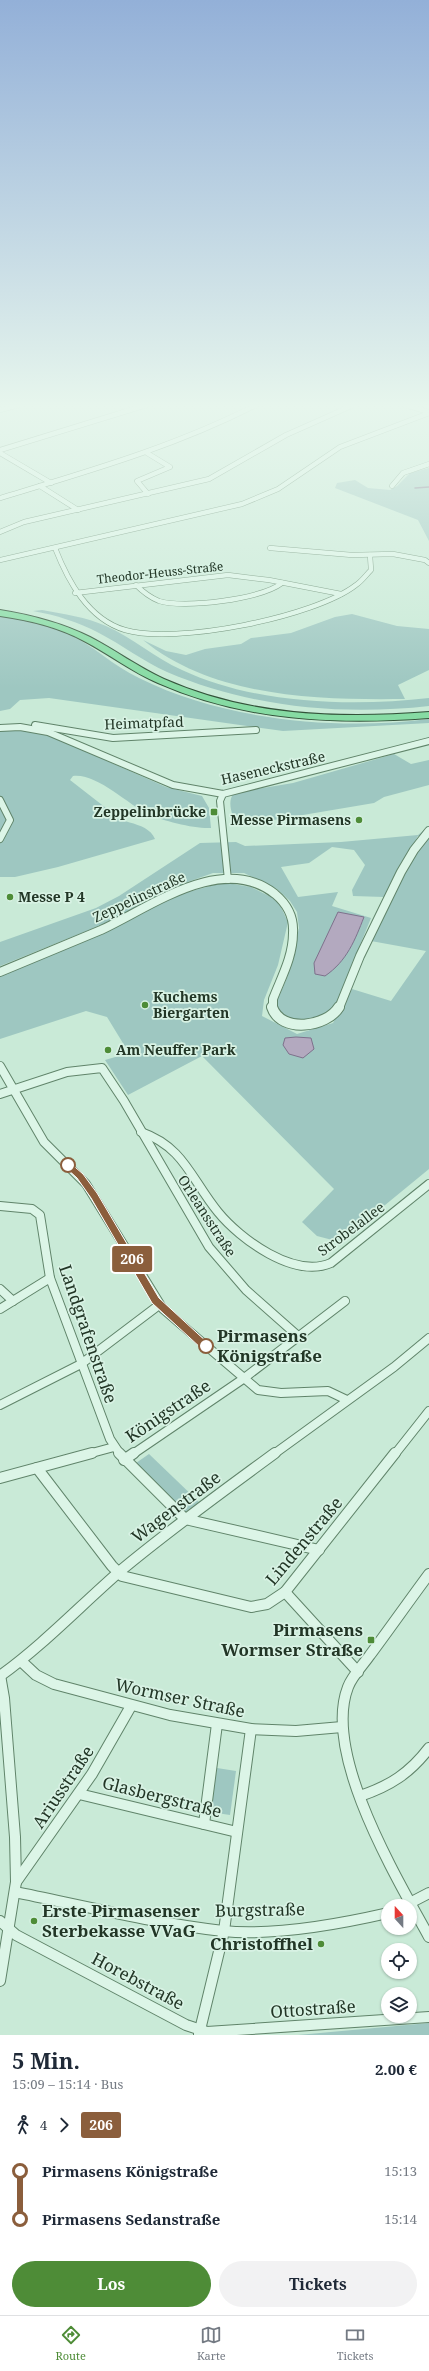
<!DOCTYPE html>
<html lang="de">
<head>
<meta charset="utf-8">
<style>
	:root { --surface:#fff; --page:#f2f2f3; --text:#1f2937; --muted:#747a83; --line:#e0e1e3; --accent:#4e8c37 }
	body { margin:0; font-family:"Noto Serif",serif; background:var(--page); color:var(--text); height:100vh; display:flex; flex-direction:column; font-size:15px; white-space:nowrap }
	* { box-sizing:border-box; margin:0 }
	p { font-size:13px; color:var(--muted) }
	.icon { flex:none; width:22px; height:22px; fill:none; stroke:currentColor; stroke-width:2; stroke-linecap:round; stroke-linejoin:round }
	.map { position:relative; height:2035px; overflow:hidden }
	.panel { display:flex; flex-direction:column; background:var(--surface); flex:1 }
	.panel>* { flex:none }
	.badge { padding:0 8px; border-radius:3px; font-size:14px; line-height:26px }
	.needle { width:26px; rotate:339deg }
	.controls { position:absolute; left:381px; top:1899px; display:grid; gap:8px }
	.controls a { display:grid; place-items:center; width:36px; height:36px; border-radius:50%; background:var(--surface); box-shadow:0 1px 3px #0004; font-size:20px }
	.map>.badge { position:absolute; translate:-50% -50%; box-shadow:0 0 0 2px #fff }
	.legs { display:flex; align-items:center; gap:6px; height:44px; padding:0 12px; font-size:13px }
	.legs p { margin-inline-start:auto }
	.head { display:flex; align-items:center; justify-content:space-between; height:68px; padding:0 12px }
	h1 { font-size:22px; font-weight:700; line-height:30px }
	.cta { display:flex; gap:8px; margin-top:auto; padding:8px 12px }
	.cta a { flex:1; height:46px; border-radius:24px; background:var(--accent); color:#fff; font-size:16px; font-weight:700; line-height:46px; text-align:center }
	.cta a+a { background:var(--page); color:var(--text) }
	ul { padding:0 12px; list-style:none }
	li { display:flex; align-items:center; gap:14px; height:48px; font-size:15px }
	li i { display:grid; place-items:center; width:6px; height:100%; margin:0 5px; background:currentColor }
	li i::after { content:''; width:10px; height:10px; margin:-5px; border:3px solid; border-radius:50%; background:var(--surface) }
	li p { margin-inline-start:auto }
	li:first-child i { background:linear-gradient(#0000 50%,currentColor 0) }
	li:last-child i { background:linear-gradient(currentColor 50%,#0000 0) }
	.tab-bar { display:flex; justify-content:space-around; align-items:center; height:56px; border-top:1px solid var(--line); background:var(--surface); font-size:11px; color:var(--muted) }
	.tab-bar a { display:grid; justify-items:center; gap:2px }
	.tab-bar .on { color:var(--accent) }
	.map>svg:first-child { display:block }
</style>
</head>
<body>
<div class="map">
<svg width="429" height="2035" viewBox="0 0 429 2035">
	<rect width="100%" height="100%" fill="#c9ead7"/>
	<g fill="#9ec7c1">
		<path d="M429,468V541L418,520L335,488L337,483L355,480L368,488L390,490L397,486L410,473Z"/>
		<path d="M42,610C64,614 86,617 106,626C133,638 155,658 182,670C254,704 351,707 429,698V706C341,716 249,707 167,672C143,661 122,645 99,633C78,622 56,615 33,611Z"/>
		<path d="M352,614L397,626L429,629V670L398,685L405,699C318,700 214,698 143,640L166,651L186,655L205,649L241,644L251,638L291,633L335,617Z"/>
		<path d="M0,615C22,619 48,624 67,633C93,645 113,666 139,678C223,720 336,731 429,719V723L283,731L49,698L20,700L10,709L0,711Z"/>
		<path d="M16,728L53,737L166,787L202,796L209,808L211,828C195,829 163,821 148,814C127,804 97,773 73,776L70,780L106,808C112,825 147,819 155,839L58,867L15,877H0V729Z"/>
		<path d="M394,754L411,764L429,760V785L384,797L374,803L237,826C233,817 226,802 234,793L293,783Z"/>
		<path d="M429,826V1169L340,1242L317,1236L302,1222L334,1189L202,1056L128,1095L105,1060L129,1053L107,1017L86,1011L0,1039V976L184,893L218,884H233L251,887L273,898L280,905L288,922L278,965L264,1000L262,1016L297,1034L333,1023L352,989L391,1001L426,951L371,941L409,863L426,838L418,836L384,897L353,896L352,890L365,865L354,850L332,847L309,863L281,867L298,897L338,892L332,906L371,918L335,1007L321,1019L294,1020L284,1016L278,1008L277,1001L287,978L299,928L297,912L290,901L277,889L244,873H213L185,883L99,926L0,966V942L96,908L119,896L200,843L236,842L245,846L341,842L418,835Z"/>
		<path d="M149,1454L199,1502L185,1512L136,1463Z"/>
		<path d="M217,1768L236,1771L230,1815L210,1812Z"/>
		<path d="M429,2023V2035H298Z"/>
	</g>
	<g fill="#b3a9bf" stroke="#7e718c">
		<path d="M338,912L364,917C355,940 347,961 325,976L315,974L314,963Z"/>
		<path d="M296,1037L311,1038L314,1049L303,1058L289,1054L283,1045L285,1038Z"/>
	</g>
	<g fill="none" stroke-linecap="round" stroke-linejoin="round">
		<path stroke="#7e718c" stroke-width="1.5" d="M415,488L429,487"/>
		<defs>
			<g id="minor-far3">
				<path d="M399,403L429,412"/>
				<path d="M0,410L26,403"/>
				<path d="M0,450L153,403"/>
				<path d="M0,453L51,483"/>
				<path d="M147,453L170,467L137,481L148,494"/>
				<path d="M40,486L78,510"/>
				<path d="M392,486L403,473L429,464"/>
				<path d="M0,498C89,471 177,446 260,403"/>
				<path d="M0,532L24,522L209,479L286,435L358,403"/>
				<path d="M55,548C68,581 88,619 125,630C175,645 315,617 356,585C362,581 366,575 371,570L370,555"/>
				<path d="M270,548L352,555L393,554L425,560L429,563"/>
				<path d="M0,560L242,504L278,489L340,447L429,413"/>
				<path d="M136,585C143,592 149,597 159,601C184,609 261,599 282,583"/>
				<path d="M75,593L228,575L269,580L341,594"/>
			</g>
			<g id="minor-far2">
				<path d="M35,725L113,738L256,730"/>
				<path d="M0,728L20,727L48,732L173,785L223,794L429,741"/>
				<path d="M223,794L220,801L228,880"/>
				<path d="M0,800L10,820L0,839"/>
			</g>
			<g id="minor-far1">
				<path d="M0,1066L44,1142L86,1184L163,1309L258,1390L281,1393L328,1391L347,1400"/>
				<path d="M0,1094L67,1072L102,1068L124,1101L209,1247L246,1290L298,1336"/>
				<path d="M141,1132C184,1147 191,1179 218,1212C240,1239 294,1279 331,1263L429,1184"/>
				<path d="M0,1206L32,1209L40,1215L50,1278L110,1439L120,1454"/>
				<path d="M0,1289L13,1301"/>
				<path d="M0,1309L50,1278"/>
				<path d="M0,1405L81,1364L159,1305"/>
				<path d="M88,1454L114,1447"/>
				<path d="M133,1454L243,1379L345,1301"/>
				<path d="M274,1454L394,1367L429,1338"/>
				<path d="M395,1454L429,1411"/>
			</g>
			<g id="minor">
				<path d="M119,1453L185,1519L319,1550"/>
				<path d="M124,1460L134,1453"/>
				<path d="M37,1468L112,1566L122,1576L251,1607L267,1604L285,1592L395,1453"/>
				<path d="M0,1478L92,1453"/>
				<path d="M429,1574C409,1601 390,1628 370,1655C363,1665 352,1676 348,1687C322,1754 397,1878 429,1937"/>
				<path d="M285,1592L358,1672"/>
				<path d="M21,1661L36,1675L54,1684L170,1715L251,1729L296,1731L342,1727"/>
				<path d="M0,1675L4,1698L15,1837L16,1882L0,1981"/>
				<path d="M0,1676C43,1645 79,1607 119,1572C169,1530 222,1492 275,1453"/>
				<path d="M79,1794L237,1832"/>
				<path d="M360,1796C390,1786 410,1773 429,1748"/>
				<path d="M204,1824L217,1724"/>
				<path d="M16,1882L92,1774L131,1706"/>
				<path d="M15,1892C84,1906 153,1923 223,1931C272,1936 340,1924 388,1913"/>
				<path d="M404,1906L429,1893"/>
				<path d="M0,1921L16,1935L186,2025L207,2032L429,2017"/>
				<path d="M199,2034L224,1931L251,1729"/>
			</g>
			<g id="tertiary-far1">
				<path d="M0,972C33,958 67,944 101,930C149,908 222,852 275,894C287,904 294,917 293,933C293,957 281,978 273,999V1008"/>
				<path d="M339,1008L360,956L401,872L414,850L429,831"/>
			</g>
			<path id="tertiary" d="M272,1007C281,1034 327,1027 339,1007"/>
			<path id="trunk" d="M0,610C31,615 62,623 90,637C115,650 138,667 164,679C247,716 339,719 429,712V718C337,725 244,721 158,683C132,672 109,654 84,641C58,627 29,620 0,616Z"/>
		</defs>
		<use href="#minor-far3" stroke="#60846a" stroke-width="5.5"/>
		<use href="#minor-far2" stroke="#60846a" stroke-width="8"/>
		<use href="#minor-far1" stroke="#60846a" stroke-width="10"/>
		<use href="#minor" stroke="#60846a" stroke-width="12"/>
		<use href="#tertiary-far1" stroke="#60846a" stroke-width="10"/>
		<use href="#tertiary" stroke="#60846a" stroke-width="12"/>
		<use href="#trunk" stroke="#33533a" stroke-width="2"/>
		<use href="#minor-far3" stroke="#dcf5e7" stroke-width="4.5"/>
		<use href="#minor-far2" stroke="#dcf5e7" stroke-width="6"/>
		<use href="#minor-far1" stroke="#dcf5e7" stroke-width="8"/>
		<use href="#minor" stroke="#dcf5e7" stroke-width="10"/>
		<use href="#tertiary-far1" stroke="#dcf5e7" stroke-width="8"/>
		<use href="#tertiary" stroke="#dcf5e7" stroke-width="10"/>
		<use href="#trunk" fill="#86dba3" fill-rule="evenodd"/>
	</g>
	<linearGradient id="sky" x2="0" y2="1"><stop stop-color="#93b0d8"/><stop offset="0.59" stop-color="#e7f6ed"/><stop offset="1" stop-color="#e7f6ed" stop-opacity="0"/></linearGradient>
	<rect width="429" height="688" fill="url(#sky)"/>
	<path fill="#8b5e3c" stroke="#fff" d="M68,1161L83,1174L97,1193L159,1298L209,1344V1349H202L152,1303L91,1198L77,1178L65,1167V1162Z"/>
	<g fill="#4e8c37" stroke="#d8f2e4" stroke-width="1.5">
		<rect x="210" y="808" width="8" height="8" rx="2"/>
		<circle cx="359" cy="820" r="4"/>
		<circle cx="10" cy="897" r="4"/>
		<circle cx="145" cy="1005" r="4"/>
		<circle cx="108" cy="1050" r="4"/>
		<rect x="367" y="1636" width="8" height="8" rx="2"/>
		<circle cx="34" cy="1921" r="4"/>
		<circle cx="321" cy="1944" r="4"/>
	</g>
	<g fill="#fff" stroke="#8b5e3c" stroke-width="2">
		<circle cx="68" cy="1165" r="7"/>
		<circle cx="206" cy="1346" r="7"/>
	</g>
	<g text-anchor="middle" stroke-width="3.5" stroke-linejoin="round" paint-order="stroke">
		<g font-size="12" fill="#223626" stroke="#d8f2e4">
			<text transform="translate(160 573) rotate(-6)" y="4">Theodor-Heuss-Straße</text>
		</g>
		<g font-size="14" fill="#223626" stroke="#d8f2e4">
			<text transform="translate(144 723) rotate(-2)" y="5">Heimatpfad</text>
			<text transform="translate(273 768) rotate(-13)" y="5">Haseneckstraße</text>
			<text transform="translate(139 897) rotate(-25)" y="5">Zeppelinstraße</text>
			<text transform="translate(207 1216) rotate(57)" y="5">Orleansstraße</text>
			<text transform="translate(351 1229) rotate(-37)" y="5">Strobelallee</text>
		</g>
		<g font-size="14" font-weight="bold" fill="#223626" stroke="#d8f2e4" text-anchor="start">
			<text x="206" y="817" text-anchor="end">Zeppelinbrücke</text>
			<text x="351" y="825" text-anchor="end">Messe Pirmasens</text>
			<text x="18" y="902">Messe P 4</text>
			<text x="153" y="1002">Kuchems<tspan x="153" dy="16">Biergarten</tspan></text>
			<text x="116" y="1055">Am Neuffer Park</text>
		</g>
		<g font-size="17" fill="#223626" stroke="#d8f2e4">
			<text transform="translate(88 1334) rotate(71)" y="6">Landgrafenstraße</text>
			<text transform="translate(168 1411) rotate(-34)" y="6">Königstraße</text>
			<text transform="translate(176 1507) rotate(-37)" y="6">Wagenstraße</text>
			<text transform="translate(304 1541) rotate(-50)" y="6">Lindenstraße</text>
			<text transform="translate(180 1698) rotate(12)" y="6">Wormser Straße</text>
			<text transform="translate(63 1787) rotate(-56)" y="6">Ariusstraße</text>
			<text transform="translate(162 1797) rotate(14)" y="6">Glasbergstraße</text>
			<text transform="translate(260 1910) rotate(-1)" y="6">Burgstraße</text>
			<text transform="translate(138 1981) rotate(28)" y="6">Horebstraße</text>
			<text transform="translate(313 2009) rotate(-4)" y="6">Ottostraße</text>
		</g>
		<g font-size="17" font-weight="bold" fill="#223626" stroke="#d8f2e4" text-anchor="start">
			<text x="217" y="1342">Pirmasens<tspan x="217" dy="20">Königstraße</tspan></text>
		</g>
		<g font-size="17" font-weight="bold" fill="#223626" stroke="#d8f2e4" text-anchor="end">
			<text x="363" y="1636">Pirmasens<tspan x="363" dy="20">Wormser Straße</tspan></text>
			<text x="42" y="1917" text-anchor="start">Erste Pirmasenser<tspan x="42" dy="20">Sterbekasse VVaG</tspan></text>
			<text x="313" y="1950">Christoffhel</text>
		</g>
	</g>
</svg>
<div class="controls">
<a><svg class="needle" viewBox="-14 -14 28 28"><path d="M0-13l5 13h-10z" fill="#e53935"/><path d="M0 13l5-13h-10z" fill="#747a83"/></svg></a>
<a><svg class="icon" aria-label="locate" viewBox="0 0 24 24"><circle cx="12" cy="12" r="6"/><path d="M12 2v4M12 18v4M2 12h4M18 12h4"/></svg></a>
<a><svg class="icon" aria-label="layers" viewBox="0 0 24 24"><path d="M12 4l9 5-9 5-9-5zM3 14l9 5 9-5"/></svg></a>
</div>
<b class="badge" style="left:132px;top:1259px;background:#8b5e3c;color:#fff">206</b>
</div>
<section class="panel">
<div class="head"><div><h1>5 Min.</h1><p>15:09 – 15:14 · Bus</p></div><b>2.00 €</b></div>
<div class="legs"><svg class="icon" aria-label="walk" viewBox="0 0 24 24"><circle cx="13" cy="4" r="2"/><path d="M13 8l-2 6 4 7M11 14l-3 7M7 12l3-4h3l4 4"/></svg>4<svg class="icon" aria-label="forward" viewBox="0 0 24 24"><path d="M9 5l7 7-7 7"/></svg><b class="badge" style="background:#8b5e3c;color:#fff">206</b></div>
<ul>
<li><i style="color:#8b5e3c"></i><b>Pirmasens Königstraße</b><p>15:13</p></li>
<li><i style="color:#8b5e3c"></i><b>Pirmasens Sedanstraße</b><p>15:14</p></li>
</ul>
<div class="cta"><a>Los</a><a>Tickets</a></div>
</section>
<nav class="tab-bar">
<a class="on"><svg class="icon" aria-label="directions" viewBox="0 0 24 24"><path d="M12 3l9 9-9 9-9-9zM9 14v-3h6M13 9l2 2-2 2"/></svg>Route</a>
<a><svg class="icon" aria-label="map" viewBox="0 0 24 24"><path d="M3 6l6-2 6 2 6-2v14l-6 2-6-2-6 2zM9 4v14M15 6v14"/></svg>Karte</a>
<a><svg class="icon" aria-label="tickets" viewBox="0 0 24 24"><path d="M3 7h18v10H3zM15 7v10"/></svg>Tickets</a>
</nav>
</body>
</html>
